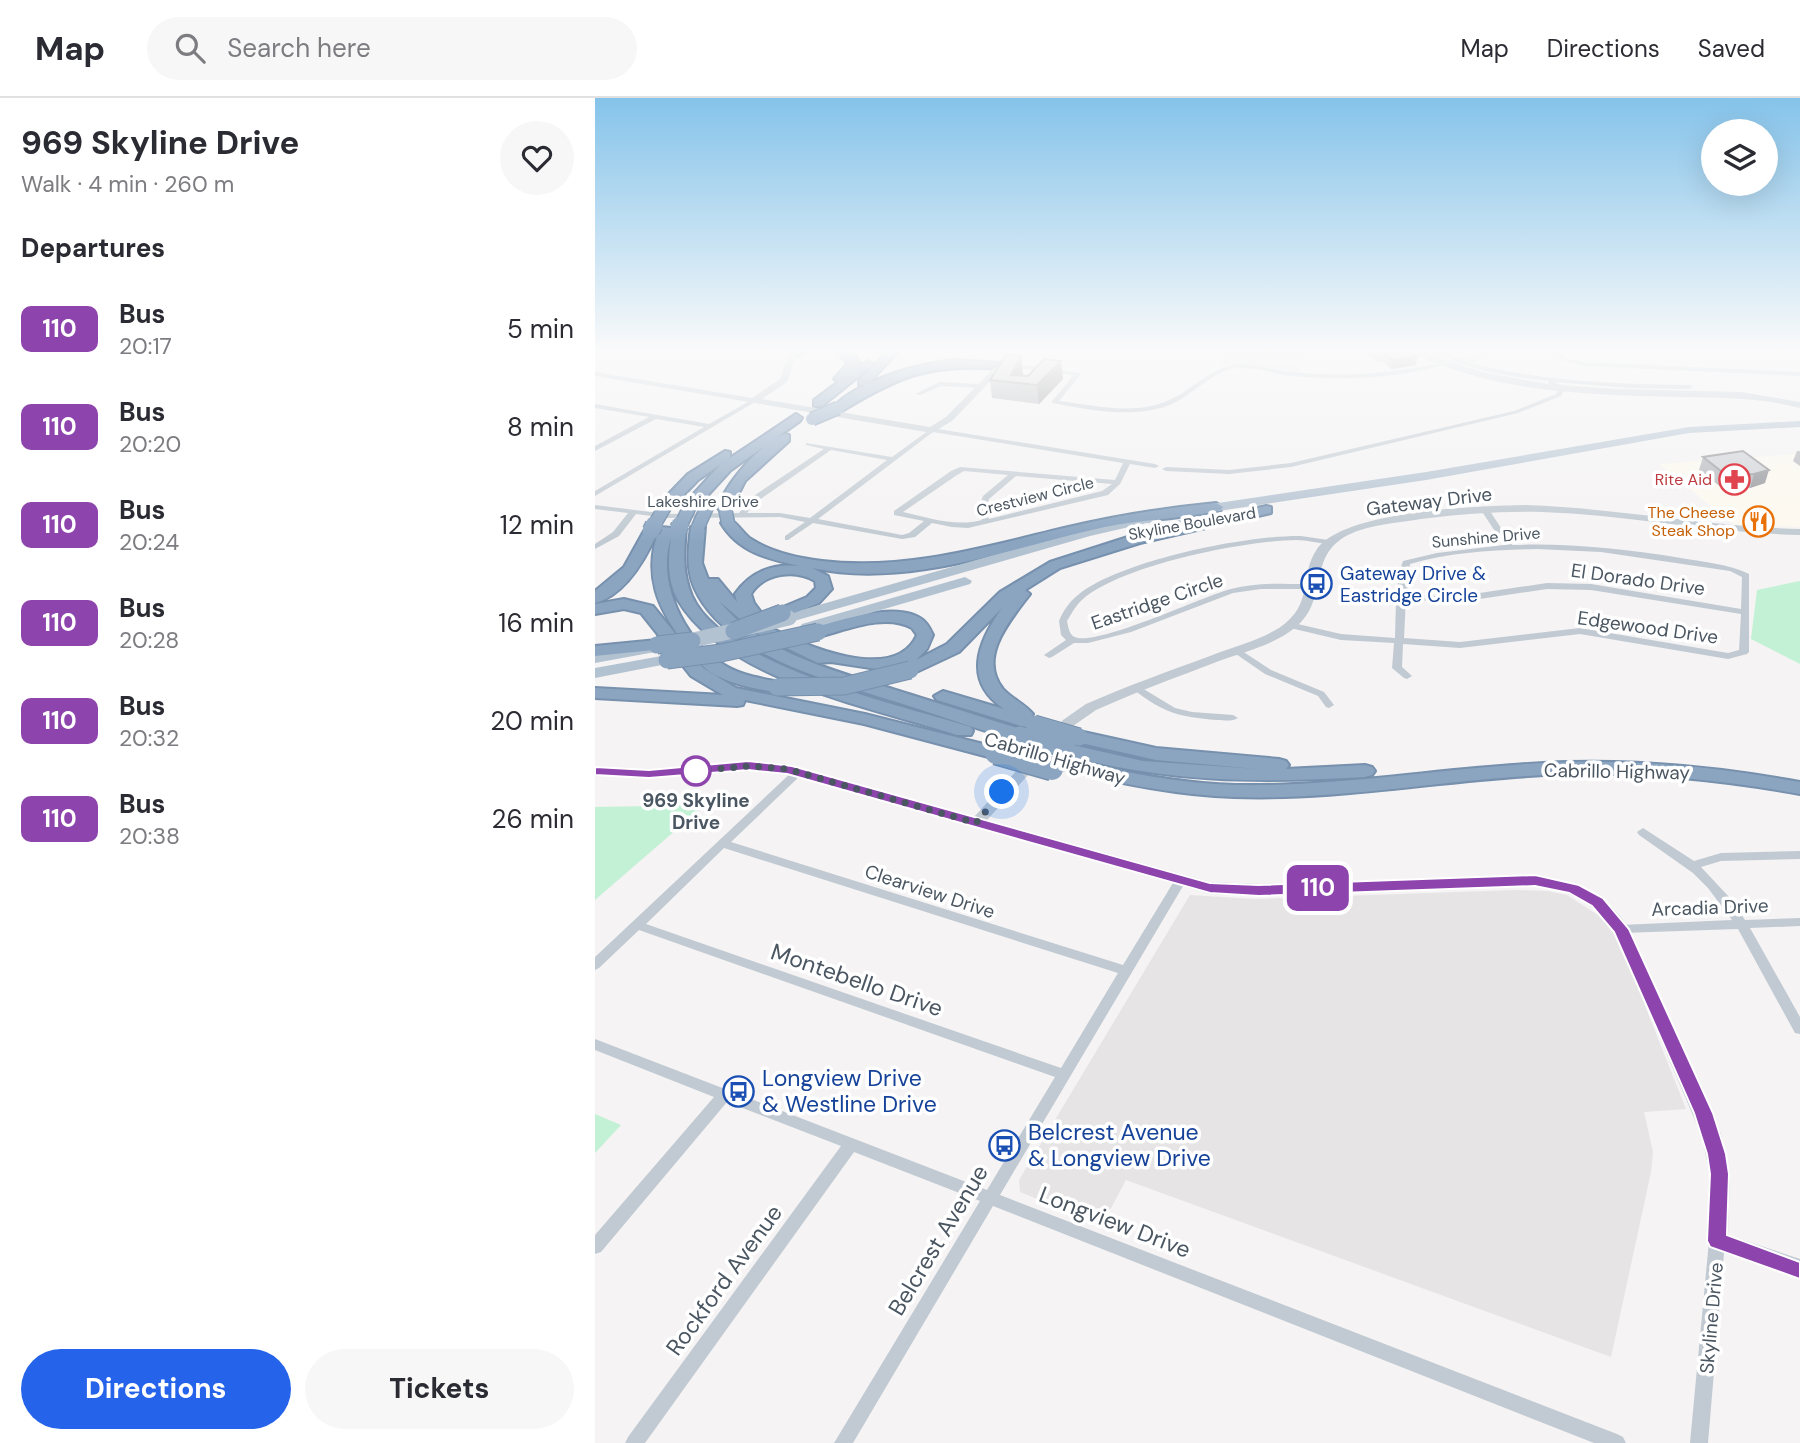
<!DOCTYPE html>
<html lang="en">
<head>
<meta charset="utf-8">
<style>
	:root { --surface:#fff; --page:#f7f7f7; --text:#2b2b33; --muted:#7c7c81; --line:#e1e1e2; --accent:#2563eb }
	body { margin:0; font-family:"DM Sans",sans-serif; background:var(--page); color:var(--text); height:100vh; display:flex; flex-direction:column; font-size:26px; white-space:nowrap }
	* { box-sizing:border-box; margin:0 }
	p { font-size:23px; color:var(--muted) }
	.icon { flex:none; width:38px; height:38px; fill:none; stroke:currentColor; stroke-width:2; stroke-linecap:round; stroke-linejoin:round }
	.map { position:relative; flex:1; overflow:hidden }
	.details { display:flex; flex-direction:column; background:var(--surface); width:595px }
	.details>* { flex:none }
	.badge { padding:0 14px; border-radius:10px; font-size:24px; line-height:46px }
	.tools { position:absolute; left:1106px; top:21px; display:grid; gap:14px }
	.tools a { display:grid; place-items:center; width:77px; height:77px; border-radius:50%; background:var(--surface); box-shadow:0 7px 28px #0002; font-size:35px }
	.you { position:absolute; width:35px; height:35px; margin:-18px; border:5px solid #fff; border-radius:50%; background:#1a73e8; box-shadow:0 0 0 10px #1a73e833 }
	.map>.badge { position:absolute; translate:-50% -50%; box-shadow:0 0 0 4px #fff }
	h2 { padding:0 21px; font-size:26px; line-height:63px }
	.round { display:grid; place-items:center; flex:none; width:74px; height:74px; border-radius:37px; background:var(--page) }
	.head { display:flex; align-items:center; justify-content:space-between; height:119px; padding:0 21px }
	h1 { font-size:33px; font-weight:700; line-height:52px }
	.button { display:flex; gap:14px; margin-top:auto; padding:14px 21px }
	.button a { flex:1; height:80px; border-radius:42px; background:var(--accent); color:#fff; font-size:28px; font-weight:700; line-height:80px; text-align:center }
	.button a+a { background:var(--page); color:var(--text) }
	ul { padding:0; list-style:none }
	li { display:flex; align-items:center; gap:21px; height:98px; padding:0 21px }
	li div { flex:1 }
	li b { display:block; font-size:26px }
	li em { font-style:normal }
	li .badge { min-width:77px; font-weight:700; text-align:center }
	header { display:flex; align-items:center; gap:42px; box-sizing:border-box; height:98px; padding:0 35px; background:var(--surface); border-bottom:2px solid var(--line) }
	header strong { font-size:33px }
	nav { display:flex; gap:38px; margin-inline-start:auto; font-size:24px }
	.search { width:490px; height:63px; background:var(--page); display:flex; align-items:center; gap:18px; box-sizing:border-box; padding:0 24px; border-radius:38px; color:var(--muted); font-size:26px }
	main { display:flex; flex:1; min-height:0 }
	.map>svg:first-child { display:block }
</style>
</head>
<body>
<header>
<strong>Map</strong>
<div class="search"><svg class="icon" aria-label="search" viewBox="0 0 24 24"><circle cx="10" cy="10" r="6"/><path d="M15 15l6 6"/></svg>Search here</div>
<nav><a>Map</a><a>Directions</a><a>Saved</a></nav>
</header>
<main>
<section class="details">
<div class="head"><div><h1>969 Skyline Drive</h1><p>Walk · 4 min · 260 m</p></div><a class="round"><svg class="icon" aria-label="heart" viewBox="0 0 24 24"><path d="M12 20l-8-8c-3-5 5-10 8-4 3-6 11-1 8 4z"/></svg></a></div>
<h2>Departures</h2>
<ul>
<li><span class="badge" style="background:#8e44ad;color:#fff">110</span><div><b>Bus</b><p>20:17</p></div><em>5 min</em></li>
<li><span class="badge" style="background:#8e44ad;color:#fff">110</span><div><b>Bus</b><p>20:20</p></div><em>8 min</em></li>
<li><span class="badge" style="background:#8e44ad;color:#fff">110</span><div><b>Bus</b><p>20:24</p></div><em>12 min</em></li>
<li><span class="badge" style="background:#8e44ad;color:#fff">110</span><div><b>Bus</b><p>20:28</p></div><em>16 min</em></li>
<li><span class="badge" style="background:#8e44ad;color:#fff">110</span><div><b>Bus</b><p>20:32</p></div><em>20 min</em></li>
<li><span class="badge" style="background:#8e44ad;color:#fff">110</span><div><b>Bus</b><p>20:38</p></div><em>26 min</em></li>
</ul>
<div class="button"><a>Directions</a><a>Tickets</a></div>
</section>
<div class="map">
<svg width="1205" height="1345" viewBox="0 0 1205 1345">
	<rect width="100%" height="100%" fill="#f5f3f3"/>
	<path fill="#fdf9ef" d="M1205,356V429L1139,427L1064,366Z"/>
	<g fill="#e6e4e5">
		<path d="M627,254H712L706,274L644,266L627,268L624,264Z"/>
		<path d="M922,792L952,793L972,797L1006,819L1024,842L1091,1011L1049,1014L1058,1054L1056,1074L1016,1259L531,1082L507,1127L425,1094L424,1082L595,797L660,801Z"/>
	</g>
	<g fill="#c3f1d5">
		<path d="M1205,483V566L1156,541L1162,492Z"/>
		<path d="M119,699L0,802V709L59,708Z"/>
		<path d="M0,1016L26,1027L0,1055Z"/>
	</g>
	<g fill="none" stroke-linecap="round" stroke-linejoin="round">
		<defs>
			<g id="motorway">
				<path d="M196,254H210L200,259L196,258Z"/>
				<path d="M242,254L260,257L265,265L261,270L273,263L279,266L227,308H219V302L243,284L239,281L253,265Z"/>
				<path d="M292,254H303L272,287H264V283Z"/>
				<path d="M359,262L406,265L412,268L406,271C337,265 306,277 247,313L237,310C265,282 320,266 359,262Z"/>
				<path d="M201,316L207,320L205,323L136,372L100,411H90V405L126,366Z"/>
				<path d="M190,336L194,337V343L150,383L135,413H125L123,410C130,386 166,344 190,336Z"/>
				<path d="M130,353L135,354V360L103,382L76,410H66V404L93,376Z"/>
				<path d="M621,405L628,409L626,412C588,421 548,421 510,429C417,449 314,491 217,470L233,478L237,491L224,505L187,520L181,518L179,515L181,512L212,499L221,490L220,483C200,471 169,475 156,496L159,505L171,521L168,525L173,528C206,547 300,587 322,537L317,530C289,515 252,532 223,539L215,534L217,530C244,523 305,501 329,523C333,526 336,533 338,537L332,551L321,562L352,546L405,494L455,464L536,438L671,408L676,409V415L545,445L465,470L430,492L435,496C416,521 382,559 408,591C417,601 430,606 438,616L436,619L448,626L439,632L342,602L339,598L348,593L409,611C367,583 383,544 407,510L364,554L315,577L306,572L316,565L282,571L236,564L223,565L161,535L124,503C168,556 241,573 304,593C346,606 389,620 432,633L434,637L425,643C389,634 353,620 317,609C251,587 139,563 103,497C90,475 93,453 96,429L103,425L108,426L110,429L107,465L113,481H123L142,504L140,496C155,474 178,465 204,468C173,461 143,454 126,425L133,421C142,423 148,436 156,441C176,454 203,460 227,463C309,473 390,449 469,430C519,418 569,410 621,405Z"/>
				<path d="M84,426L91,430C89,454 87,474 97,498C128,568 306,607 376,629L378,633L376,637H362C279,610 130,582 83,502C72,483 73,461 76,440C61,483 89,541 126,565C145,578 166,580 188,585L191,589L182,594C159,591 135,586 115,574C105,567 97,556 90,546C62,510 48,476 64,432L66,429L77,430Z"/>
				<path d="M56,429L63,433C51,460 31,497 0,505V493L29,469L49,433Z"/>
				<path d="M29,501L58,508L108,570L141,590L270,616L408,651L410,655L401,661L269,626L150,602L148,607L142,608L0,600V590L128,597L96,578L46,515L29,511L0,516V506Z"/>
				<path d="M62,542L70,547L68,551L0,558V548Z"/>
				<path d="M484,633L561,650L684,661L691,663L694,667L691,671L770,667L777,669L780,673L777,677L770,679C662,685 572,685 466,656L464,652L473,646L548,663L662,671L561,662L477,643L475,639Z"/>
				<path d="M463,658C521,673 580,685 640,687C752,689 862,667 973,664C1051,662 1128,670 1205,684V696C1128,682 1051,674 973,676C861,679 751,703 639,699C577,697 516,684 456,668L453,664Z"/>
			</g>
		</defs>
		<use href="#motorway" stroke="#7690ad" stroke-width="4"/>
		<g fill="#c1cad2" fill-rule="evenodd">
			<path d="M841,254H850L871,263L888,254H896L877,265C948,284 1022,286 1095,287L1098,289L1095,291L1034,290L959,284L971,289L966,298L923,315L696,369L634,376L571,373L567,371L571,369L634,372L696,365L919,313L961,296L964,290L953,286L954,283C916,279 874,273 841,254Z"/>
			<path d="M959,254H965L970,260L988,264L1205,274V278L988,268L966,262Z"/>
			<path d="M855,262L857,263V265C805,280 751,283 697,278C680,276 662,269 644,270C619,271 600,295 579,305C542,322 495,312 457,305V303L479,277L413,269L410,267L413,265L485,275V277L464,303C499,307 540,318 574,302C598,292 617,268 644,266C662,265 679,273 697,274C750,279 803,276 855,262Z"/>
			<path d="M345,284L385,286L388,288L385,290L346,288L325,297L320,296Z"/>
			<path d="M158,301L161,303L160,304L0,398V393L109,329L61,321L0,353V348L54,319L0,310V306L114,326Z"/>
			<path d="M337,330L560,366L564,368L560,370L535,366L525,386L513,397L373,430L357,429L337,425L320,439L307,441L218,425L193,442H190V438L210,424L185,419L72,420L41,416L24,438L0,451V446L18,434L33,415L0,411V407L72,416L144,415L154,401L229,351L211,347V345L297,359ZM338,334L528,365L520,382L365,369L356,373L299,413V417L329,423L314,435L307,437L223,421ZM236,352L292,362L215,420L185,415H152L160,405ZM369,373L413,377L388,398L382,413L387,422C360,429 335,420 308,414L362,377ZM421,378L517,386L507,393L394,421L390,413L394,401Z"/>
			<path d="M887,410H893L917,447C974,445 1030,451 1086,460C1109,464 1133,466 1154,476V554L1152,556L1133,561L985,536L865,550L808,546L807,569L817,578L812,581L809,580L797,570L799,545L746,542L691,529L690,527L694,524L746,536L800,540C801,517 800,484 808,463L842,455L909,447L886,412ZM942,451L1006,454L1135,473L1147,479L1146,511L996,486L952,485L878,496L842,498L812,495L815,466C855,454 900,452 942,451ZM952,491L996,492L1146,516L1144,552L1133,555L985,530L865,544L809,540L811,500L842,504L878,502Z"/>
			<path d="M706,438L733,442L737,444L733,446C722,445 712,442 701,442C648,443 528,467 488,501C481,507 477,515 472,523C473,528 474,535 478,538C496,552 610,497 636,491C655,486 675,485 694,486C703,486 713,485 720,489L719,491H666L638,495L536,534L493,545H479L457,559L454,560L449,557L471,542L466,537L464,523C468,513 474,504 483,497C524,463 651,437 706,438Z"/>
			<path d="M641,549L676,572L729,594L739,607L734,610L731,609L723,598L670,576L638,554L636,552Z"/>
			<path d="M542,587L580,610L597,614L638,617L643,620C636,624 630,622 622,622C584,619 569,615 539,592L537,590Z"/>
			<path d="M203,671L208,674L207,676L136,744L528,867L581,780H589L591,783L405,1097L1022,1336L1028,1339L1031,1345H999L398,1108L258,1345H239L385,1103L259,1054L50,1345H30L33,1339L246,1048L132,1004L6,1154L0,1156V1137L119,999L0,952V941L392,1092L460,979L44,832L4,870L0,872V859L199,672ZM129,750L523,875L466,970L51,826Z"/>
			<path d="M1048,730L1099,763L1126,755L1205,753V761L1126,763L1106,769L1135,800L1150,822L1205,820V828L1155,830L1205,919V936L1200,935L1143,831L1026,835L1022,834L1020,831L1022,828L1026,827L1137,822L1113,790L1098,775L1044,737L1042,734Z"/>
			<path d="M1122,1136L1127,1138L1130,1143L1113,1345H1095L1114,1143L1117,1138Z"/>
		</g>
		<g fill="#c1cad2" fill-rule="evenodd">
			<path d="M198,254H206L200,262L192,284L167,301L335,329L351,319L403,266L410,268L357,323L337,335L0,278V274L157,300L185,281L192,261Z"/>
			<path d="M931,407C1023,410 1113,429 1205,431V437C1118,435 1033,417 947,414C906,413 866,416 826,421C802,425 775,426 753,437C711,459 735,500 701,529C679,547 649,554 624,563C582,579 541,594 501,612L478,628L392,722L615,784L665,786L940,778C979,782 1013,796 1034,831L1126,1036L1135,1076L1133,1137L1205,1161V1181L1115,1150L1112,1143L1115,1076L1106,1036L1019,833C998,804 976,793 940,788L665,798L615,796L191,675L153,672L54,680L0,677V669L54,672L153,664L192,667L379,719L468,622L491,606C532,588 574,573 615,558C638,549 663,543 684,530C720,506 703,479 722,451C750,412 885,408 931,407Z"/>
		</g>
		<path fill="#c1cbd6" fill-rule="evenodd" d="M819,254H831L887,274L952,286L1022,291L1146,294L1205,304V310C1164,299 1125,300 1084,299C1014,297 940,296 873,276C855,270 834,265 819,254Z"/>
		<g fill="#b3c2d1" fill-rule="evenodd">
			<path d="M1205,323V329L1094,335L831,382L603,416L597,412L603,408L831,374L1094,329Z"/>
			<path d="M621,415L626,416V422L539,439L532,435L539,431Z"/>
			<path d="M555,416L561,420L560,423L495,438L199,523L194,524L187,520L189,517L486,432Z"/>
			<path d="M370,479L377,483L375,486L217,532L212,533L205,529L207,526Z"/>
			<path d="M55,546L60,548L63,551L60,554L0,565V555Z"/>
			<path d="M72,557L80,562L77,565L0,580V570Z"/>
		</g>
		<use href="#motorway" fill="#8ba5c1" fill-rule="evenodd"/>
		<defs>
			<g id="motorway-bridge-far2">
				<path d="M217,321L243,310"/>
				<path d="M130,410L133,425"/>
				<path d="M58,429L71,407"/>
				<path d="M85,429L95,408"/>
				<path d="M103,429L112,409"/>
			</g>
			<g id="motorway-bridge-far1">
				<path d="M84,430L85,427"/>
				<path d="M56,433L59,427"/>
				<path d="M139,533L187,515"/>
				<path d="M62,547L97,543"/>
				<path d="M72,562L126,555L223,534"/>
				<path d="M182,589L249,588L315,572"/>
				<path d="M439,626L484,639"/>
				<path d="M425,637L473,652"/>
				<path d="M401,655L407,657"/>
			</g>
			<path id="motorway-bridge" d="M401,655L457,671"/>
		</defs>
		<use href="#motorway-bridge-far2" stroke="#7690ad" stroke-width="15" stroke-linecap="butt"/>
		<use href="#motorway-bridge-far1" stroke="#7690ad" stroke-width="19" stroke-linecap="butt"/>
		<use href="#motorway-bridge" stroke="#7690ad" stroke-width="25" stroke-linecap="butt"/>
		<path stroke="#b3c2d1" stroke-width="15" d="M81,546L194,520"/>
		<use href="#motorway-bridge-far2" stroke="#8ba5c1" stroke-width="12"/>
		<use href="#motorway-bridge-far1" stroke="#8ba5c1" stroke-width="17"/>
		<use href="#motorway-bridge" stroke="#8ba5c1" stroke-width="22"/>
	</g>
	<g fill="#b0b2b7">
		<path d="M770,254H815L822,258L821,267L796,271L788,264H783Z"/>
		<path d="M466,263L468,281L444,306L397,300L395,282L428,276L427,278H433Z"/>
		<path d="M1148,353L1170,385L1155,390H1127L1104,372L1108,359Z"/>
		<path d="M1202,353H1205V368L1198,363Z"/>
	</g>
	<g fill="#909195">
		<path d="M426,258L428,276L423,285L416,277Z"/>
		<path d="M822,258L821,267L796,271L797,262Z"/>
		<path d="M466,263L468,281L444,306L442,287Z"/>
		<path d="M1174,372L1170,385L1155,390L1159,376Z"/>
	</g>
	<g fill="#cdcfd5" stroke="#909195" stroke-width="2">
		<path d="M783,254H815L822,258L797,262L789,255H784Z"/>
		<path d="M412,256L426,258L416,277L433,278L449,261L466,263L442,287L395,282Z"/>
		<path d="M1148,353L1174,372L1159,376L1131,377L1108,359Z"/>
	</g>
	<linearGradient id="sky" x2="0" y2="1"><stop stop-color="#85c3ea"/><stop offset="0.57" stop-color="#fafafa"/><stop offset="1" stop-color="#fafafa" stop-opacity="0"/></linearGradient>
	<rect width="1205" height="443" fill="url(#sky)"/>
	<path fill="#8e44ad" stroke="#fff" stroke-width="2" d="M153,663L197,668L615,785L664,787L940,777L984,787L1008,800L1034,831L1118,1015L1131,1056L1134,1076L1132,1137L1205,1164V1181L1115,1149L1112,1143L1115,1076L1112,1056L1099,1015L1019,834L997,808L974,795L940,788L664,798L615,795L192,676L153,672L54,680L0,677V669L54,672Z"/>
	<g fill="none" stroke-linecap="round" stroke-linejoin="round">
		<path stroke="#4a5661" stroke-width="7" stroke-dasharray="0 12.6" d="M101,673L153,668L192,671L381,725L407,694"/>
	</g>
	<defs>
		<symbol id="pharmacy-ring" viewBox="-11 -11 22 22"><circle r="9.5" fill="#fff" stroke="#e0444e" stroke-width="1.5"/><path d="M-2-6h4v4h4v4h-4v4h-4v-4h-4v-4h4Z" fill="#e0444e"/></symbol>
		<symbol id="restaurant-ring" viewBox="-11 -11 22 22"><circle r="9.5" fill="#fff" stroke="#e8710a" stroke-width="1.5"/><path d="M-5-6h1v4h1v-4h1v4h1v-4h1v5L-1.5 .5V6h-2V.5L-5-1ZM5-6V6H3V1.5H1.5Q1.5-4 5-6Z" fill="#e8710a"/></symbol>
		<symbol id="bus-ring" viewBox="-11 -11 22 22"><circle r="9.5" fill="#fff" stroke="#1a4fb4" stroke-width="1.5"/><path d="M-5-6H5V4H4V6H2V4H-2V6H-4V4H-5ZM-3.5-4V0h7V-4ZM-3.5 1.2v1.5H-2V1.2ZM2 1.2v1.5H3.5V1.2Z" fill="#1a4fb4"/></symbol>
	</defs>
	<g fill-rule="evenodd">
		<use href="#pharmacy-ring" x="1122" y="364" width="35" height="35"/>
		<use href="#restaurant-ring" x="1146" y="406" width="35" height="35"/>
		<use href="#bus-ring" x="704" y="468" width="35" height="35"/>
		<use href="#bus-ring" x="126" y="976" width="35" height="35"/>
		<use href="#bus-ring" x="392" y="1030" width="35" height="35"/>
	</g>
	<circle fill="#fff" stroke="#8e44ad" stroke-width="3.5" cx="101" cy="673" r="14"/>
	<g text-anchor="middle" stroke-width="7" stroke-linejoin="round" paint-order="stroke">
		<g font-size="16" fill="#be3a42" stroke="#fff" text-anchor="end">
			<text x="1117" y="387">Rite Aid</text>
		</g>
		<g font-size="16" fill="#4a5661" stroke="#fff">
			<text transform="translate(440 398) rotate(-14)" y="6">Crestview Circle</text>
			<text x="108" y="409">Lakeshire Drive</text>
			<text transform="translate(597 425) rotate(-10)" y="6">Skyline Boulevard</text>
			<text transform="translate(891 439) rotate(-5)" y="6">Sunshine Drive</text>
		</g>
		<g font-size="16" fill="#c56008" stroke="#fff" text-anchor="end">
			<text x="1140" y="420">The Cheese<tspan x="1140" dy="18">Steak Shop</tspan></text>
		</g>
		<g font-size="19" fill="#4a5661" stroke="#fff">
			<text transform="translate(834 403) rotate(-7)" y="7">Gateway Drive</text>
			<text transform="translate(1043 481) rotate(8)" y="7">El Dorado Drive</text>
			<text transform="translate(562 503) rotate(-19)" y="7">Eastridge Circle</text>
			<text transform="translate(1053 529) rotate(8)" y="7">Edgewood Drive</text>
			<text transform="translate(460 660) rotate(16)" y="7">Cabrillo Highway</text>
			<text transform="translate(1022 673) rotate(1)" y="7">Cabrillo Highway</text>
			<text transform="translate(335 793) rotate(18)" y="7">Clearview Drive</text>
			<text transform="translate(1115 809) rotate(-2)" y="7">Arcadia Drive</text>
			<text transform="translate(1116 1220) rotate(-85)" y="7">Skyline Drive</text>
		</g>
		<g font-size="19" fill="#164399" stroke="#fff" text-anchor="start">
			<text x="745" y="482">Gateway Drive &amp;<tspan x="745" dy="22">Eastridge Circle</tspan></text>
		</g>
		<g font-size="19" font-weight="bold" fill="#4a5661" stroke="#fff">
			<text x="101" y="709">969 Skyline<tspan x="101" dy="22">Drive</tspan></text>
		</g>
		<g font-size="23" fill="#4a5661" stroke="#fff">
			<text transform="translate(262 882) rotate(19)" y="8">Montebello Drive</text>
			<text transform="translate(520 1124) rotate(21)" y="8">Longview Drive</text>
			<text transform="translate(343 1142) rotate(-59)" y="8">Belcrest Avenue</text>
			<text transform="translate(129 1182) rotate(-54)" y="8">Rockford Avenue</text>
		</g>
		<g font-size="23" fill="#164399" stroke="#fff" text-anchor="start">
			<text x="167" y="988">Longview Drive<tspan x="167" dy="26">&amp; Westline Drive</tspan></text>
			<text x="433" y="1042">Belcrest Avenue<tspan x="433" dy="26">&amp; Longview Drive</tspan></text>
		</g>
	</g>
</svg>
<div class="tools">
<a><svg class="icon" aria-label="layers" viewBox="0 0 24 24"><path d="M12 4l9 5-9 5-9-5zM3 14l9 5 9-5"/></svg></a>
</div>
<div class="you" style="left:407px;top:694px"></div>
<b class="badge" style="left:723px;top:790px;background:#8e44ad;color:#fff">110</b>
</div>
</main>
</body>
</html>
